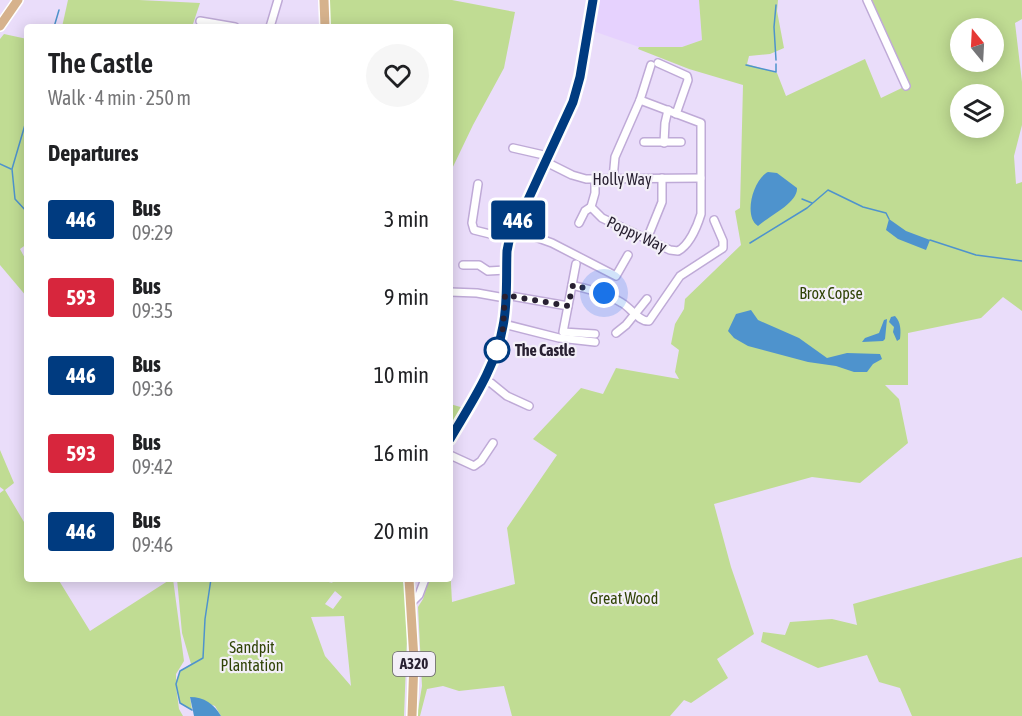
<!DOCTYPE html>
<html lang="en">
<head>
<meta charset="utf-8">
<style>
	:root { --surface:#fff; --page:#f6f6f6; --text:#202124; --muted:#757577 }
	body { margin:0; font-family:"Asap Condensed",sans-serif; background:var(--page); color:var(--text); height:100vh; display:flex; flex-direction:column; font-size:22px; white-space:nowrap }
	* { box-sizing:border-box; margin:0 }
	p { font-size:20px; color:var(--muted) }
	.icon { flex:none; width:33px; height:33px; fill:none; stroke:currentColor; stroke-width:2; stroke-linecap:round; stroke-linejoin:round }
	.map { position:relative; flex:1; overflow:hidden }
	.details { position:absolute; left:24px; top:24px; width:429px; height:558px; display:flex; flex-direction:column; background:var(--surface); border-radius:6px; box-shadow:0 3px 15px #0003 }
	.details>* { flex:none }
	.badge { padding:0 12px; border-radius:4px; font-size:21px; line-height:39px }
	.needle { width:39px; rotate:342deg }
	.buttons { position:absolute; left:950px; top:18px; display:grid; gap:12px }
	.buttons a { display:grid; place-items:center; width:54px; height:54px; border-radius:50%; background:var(--surface); box-shadow:0 3px 15px #0003; font-size:30px }
	.you { position:absolute; width:30px; height:30px; margin:-15px; border:4px solid #fff; border-radius:50%; background:#1a73e8; box-shadow:0 0 0 9px #1a73e833 }
	.map>.badge { position:absolute; translate:-50% -50%; box-shadow:0 0 0 3px #fff }
	h2 { padding:0 24px; font-size:22px; line-height:54px }
	.round { display:grid; place-items:center; flex:none; width:63px; height:63px; border-radius:32px; background:var(--page) }
	.head { display:flex; align-items:center; justify-content:space-between; height:102px; padding:0 24px }
	h1 { font-size:28px; font-weight:600; line-height:45px }
	ul { padding:0; list-style:none }
	li { display:flex; align-items:center; gap:18px; height:78px; padding:0 24px }
	li div { flex:1 }
	li b { display:block; font-size:22px }
	li em { font-style:normal }
	li .badge { min-width:66px; font-weight:700; text-align:center }
	.map>svg:first-child { display:block }
</style>
</head>
<body>
<div class="map">
<svg width="1022" height="716" viewBox="0 0 1022 716">
	<rect width="100%" height="100%" fill="#eaddfa"/>
	<path fill="#e6d2fe" d="M597,0H699L702,40L682,47H639L593,31L591,28Z"/>
	<g fill="#c0dc93" fill-rule="evenodd">
		<path d="M68,0H139L200,3L192,27H62Z"/>
		<path d="M328,0H452L515,12L504,68L473,125L450,173V27H328Z"/>
		<path d="M699,0H778L777,11L784,48L770,54L749,56L747,64L777,73L786,96L865,59L881,98L906,86L869,0H1022V19L1015,23L1022,82V125L1014,156L1016,184L1022,182V311L1003,297L981,318L908,333V385H885L899,399L908,443L860,483L812,477L714,504L731,567L754,634L717,659L728,678L691,703L684,700L670,716H512L504,686L459,691L443,686L427,689L420,716H417L422,686L418,607L423,599L429,579H450V566L452,602L515,584L507,528L557,455L533,439L581,388L603,394L616,368L679,379L675,372L679,350L671,344L675,324L684,309L685,299L741,245L735,211L740,208L743,85L689,69L638,49L639,47H682L702,40ZM960,28H993V62H960ZM960,94H993V128H960Z"/>
		<path d="M4,34L27,39V244L20,249L27,262V297L0,265V39Z"/>
		<path d="M450,404L464,408L450,430Z"/>
		<path d="M0,450L14,483L5,490L27,527V579H58L90,631L171,579H173L184,661L176,674V681L180,671L191,664L182,633L177,579H325L324,581L333,583L328,579H403L408,612L404,716H221L215,706L190,697L192,710L180,703L176,686L179,709L183,716H0V493L4,490L0,487ZM335,591L342,597L333,609L325,604ZM344,616L351,686L325,656L311,617Z"/>
		<path d="M1022,557V716H912L900,688L879,682L867,655L818,668L761,642L763,632L785,635L790,622L832,619L857,625L853,604Z"/>
	</g>
	<g fill="#4e93cd">
		<path d="M768,172L777,173L797,188C798,203 769,216 758,226C743,217 753,179 768,172Z"/>
		<path d="M889,219L906,231L930,240L926,250L898,239L886,230Z"/>
		<path d="M751,310L758,320L799,338L827,358L847,353L880,354L882,359L873,364L867,372H854L836,366L808,362L748,346L734,338L728,331L736,314Z"/>
		<path d="M895,316C901,322 901,331 900,339L897,341L893,332L894,327L889,322L891,317Z"/>
		<path d="M887,319L885,339L883,341L862,342L865,338L879,333L884,320Z"/>
		<path d="M190,697C204,697 214,704 221,716H194Z"/>
	</g>
	<g fill="none" stroke-linecap="round" stroke-linejoin="round">
		<g stroke="#4e93cd" stroke-width="1.5">
			<path d="M776,5L774,27L776,60"/>
			<path d="M54,27L59,10"/>
			<path d="M746,65L776,72V64"/>
			<path d="M27,118L12,169L15,199L27,212"/>
			<path d="M0,164L11,169"/>
			<path d="M802,199L812,203"/>
			<path d="M930,240L976,255L1022,261"/>
			<path d="M750,243L807,208L828,190L863,207L886,213L889,219"/>
			<path d="M192,710L180,703L176,684L180,671L203,658L205,619L211,579"/>
		</g>
		<defs>
			<g id="minor">
				<path d="M867,0L906,86"/>
				<path d="M200,21L235,27"/>
				<path d="M270,27L278,0"/>
				<path d="M658,63L687,76L688,80L676,114"/>
				<path d="M644,142H681"/>
				<path d="M664,143L665,123L668,110"/>
				<path d="M513,148L548,156"/>
				<path d="M546,162L572,175L586,179L701,178"/>
				<path d="M595,179V193L591,207L602,218L670,250L678,251C689,245 697,227 701,214V123L640,100"/>
				<path d="M613,179L615,157L640,100L651,65"/>
				<path d="M478,184L472,223L474,230L510,239"/>
				<path d="M579,223L585,211L591,207"/>
				<path d="M513,229L552,243L616,276L628,255"/>
				<path d="M647,239L662,202V178"/>
				<path d="M463,265H479L488,271L506,270"/>
				<path d="M572,285C590,290 607,293 622,303C631,308 639,322 649,321L680,276L723,248V241L714,220"/>
				<path d="M450,292L477,293L505,298"/>
				<path d="M505,295L568,306L576,264"/>
				<path d="M568,306L563,332L595,334"/>
				<path d="M504,324L559,338L595,342"/>
				<path d="M616,333L626,325L647,299"/>
				<path d="M484,380L491,383L507,396L529,406"/>
				<path d="M450,439C471,403 495,367 503,326C508,302 506,276 507,251L509,241L577,90L593,0"/>
				<path d="M450,455L474,466L481,461L493,443"/>
				<path d="M412,602L419,595L425,579"/>
			</g>
			<g id="major">
				<path d="M324,0L325,27"/>
				<path d="M0,26L18,0"/>
				<path d="M409,579L414,660L412,716"/>
			</g>
		</defs>
		<use href="#minor" stroke="#bfaad7" stroke-width="10"/>
		<use href="#major" stroke="#fff" stroke-width="12"/>
		<use href="#minor" stroke="#fff" stroke-width="7"/>
		<use href="#major" stroke="#d6b28c" stroke-width="9"/>
	</g>
	<g fill="none" stroke-linecap="round" stroke-linejoin="round">
		<defs>
			<path id="line" d="M450,439C471,403 496,367 503,326C508,302 506,276 507,251L509,241L573,102L580,77L593,0"/>
		</defs>
		<use href="#line" stroke="#fff" stroke-width="14"/>
		<use href="#line" stroke="#003b80" stroke-width="9"/>
		<path stroke="#282031" stroke-width="6" stroke-dasharray="0 10.8" d="M497,350L503,328L505,295L568,306L573,285L604,293"/>
	</g>
	<circle fill="#fff" stroke="#003b80" stroke-width="3" cx="497" cy="350" r="12"/>
	<g text-anchor="middle" stroke-width="4.5" stroke-linejoin="round" paint-order="stroke">
		<rect fill="#f3eff8" stroke="#655e6d" stroke-width="1.5" x="393" y="652" width="42" height="24" rx="4.5"/>
		<g font-size="15" font-weight="bold" fill="#282031">
			<text x="414" y="669">A320</text>
		</g>
		<g font-size="16" fill="#282031" stroke="#f3eff8">
			<text x="622" y="185">Holly Way</text>
			<text transform="translate(637 234) rotate(25)" y="6">Poppy Way</text>
		</g>
		<g font-size="16" fill="#304306" stroke="#f3eff8">
			<text x="831" y="299">Brox Copse</text>
			<text x="624" y="604">Great Wood</text>
			<text x="252" y="653">Sandpit<tspan x="252" dy="18">Plantation</tspan></text>
		</g>
		<g font-size="16" font-weight="bold" fill="#282031" stroke="#f3eff8" text-anchor="start">
			<text x="515" y="356">The Castle</text>
		</g>
	</g>
</svg>
<div class="buttons">
<a><svg class="needle" viewBox="-14 -14 28 28"><path d="M0-13l5 13h-10z" fill="#e53935"/><path d="M0 13l5-13h-10z" fill="#757577"/></svg></a>
<a><svg class="icon" aria-label="layers" viewBox="0 0 24 24"><path d="M12 4l9 5-9 5-9-5zM3 14l9 5 9-5"/></svg></a>
</div>
<div class="you" style="left:604px;top:293px"></div>
<b class="badge" style="left:518px;top:220px;background:#003b80;color:#fff">446</b>
<section class="details">
<div class="head"><div><h1>The Castle</h1><p>Walk · 4 min · 250 m</p></div><a class="round"><svg class="icon" aria-label="heart" viewBox="0 0 24 24"><path d="M12 20l-8-8c-3-5 5-10 8-4 3-6 11-1 8 4z"/></svg></a></div>
<h2>Departures</h2>
<ul>
<li><span class="badge" style="background:#003b80;color:#fff">446</span><div><b>Bus</b><p>09:29</p></div><em>3 min</em></li>
<li><span class="badge" style="background:#d7263d;color:#fff">593</span><div><b>Bus</b><p>09:35</p></div><em>9 min</em></li>
<li><span class="badge" style="background:#003b80;color:#fff">446</span><div><b>Bus</b><p>09:36</p></div><em>10 min</em></li>
<li><span class="badge" style="background:#d7263d;color:#fff">593</span><div><b>Bus</b><p>09:42</p></div><em>16 min</em></li>
<li><span class="badge" style="background:#003b80;color:#fff">446</span><div><b>Bus</b><p>09:46</p></div><em>20 min</em></li>
</ul>
</section>
</div>
</body>
</html>
